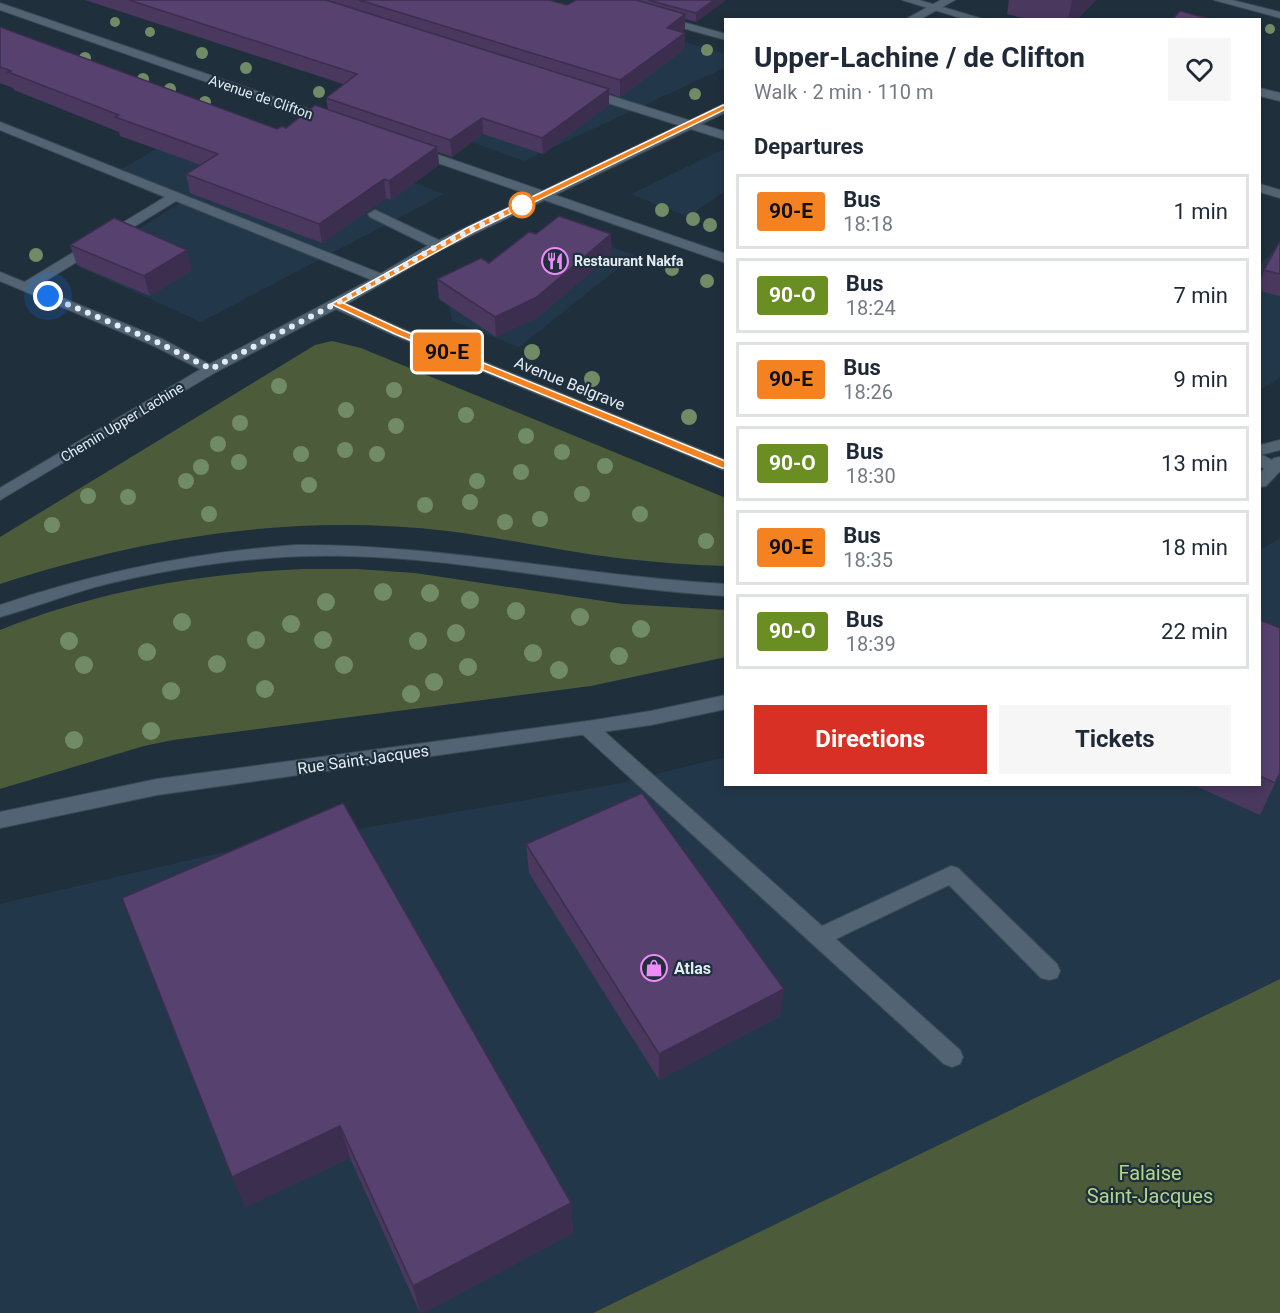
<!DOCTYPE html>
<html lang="en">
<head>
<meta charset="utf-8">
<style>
	:root { --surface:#fff; --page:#f6f6f7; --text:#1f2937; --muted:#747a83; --line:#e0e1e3; --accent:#d93025 }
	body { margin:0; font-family:Roboto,sans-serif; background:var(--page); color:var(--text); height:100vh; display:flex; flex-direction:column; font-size:22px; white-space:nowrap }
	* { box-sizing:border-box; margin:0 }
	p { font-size:20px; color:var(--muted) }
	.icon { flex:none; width:33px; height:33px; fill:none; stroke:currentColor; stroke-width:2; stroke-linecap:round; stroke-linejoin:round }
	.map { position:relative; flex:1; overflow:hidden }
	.details { position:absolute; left:724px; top:18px; width:537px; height:768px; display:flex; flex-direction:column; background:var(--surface); border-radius:0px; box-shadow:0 3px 9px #0003 }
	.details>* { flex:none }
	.badge { padding:0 12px; border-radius:4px; font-size:21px; line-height:39px }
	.you { position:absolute; width:30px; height:30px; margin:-15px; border:4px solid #fff; border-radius:50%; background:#1a73e8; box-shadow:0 0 0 9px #1a73e833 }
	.map>.badge { position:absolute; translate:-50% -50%; box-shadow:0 0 0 3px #fff }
	h2 { padding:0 30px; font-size:22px; line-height:54px }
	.round { display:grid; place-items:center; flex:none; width:63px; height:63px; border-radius:0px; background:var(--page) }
	.overview { display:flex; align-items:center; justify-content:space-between; height:102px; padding:0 30px }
	h1 { font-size:28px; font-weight:700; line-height:45px }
	.cta { display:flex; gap:12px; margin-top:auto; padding:12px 30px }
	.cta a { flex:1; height:69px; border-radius:0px; background:var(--accent); color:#fff; font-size:24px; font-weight:700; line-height:69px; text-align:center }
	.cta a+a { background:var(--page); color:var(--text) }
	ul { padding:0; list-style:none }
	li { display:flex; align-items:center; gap:18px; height:75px; margin:0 12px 9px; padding:0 18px; border:3px solid var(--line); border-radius:0px }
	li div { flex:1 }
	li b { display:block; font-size:22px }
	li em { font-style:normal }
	li .badge { min-width:66px; font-weight:700; text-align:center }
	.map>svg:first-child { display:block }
</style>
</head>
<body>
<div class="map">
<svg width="1280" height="1313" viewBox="0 0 1280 1313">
	<rect width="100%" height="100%" fill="#1f2f3c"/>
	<g fill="#22384a">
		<path d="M616,22L726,54V67L524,161L458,137Z"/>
		<path d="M222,110L444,194L201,322L79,267L186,199L122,169Z"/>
		<path d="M726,148V190L688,217L631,194Z"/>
		<path d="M564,231L635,255L519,347L452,321L446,290Z"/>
		<path d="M1280,243V378L1260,390V265Z"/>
		<path d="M1280,538V979L593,1313H0V904L215,854L611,785L726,757V784H1260V550Z"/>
	</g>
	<g fill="#4c5b3a">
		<path d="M332,341L361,348L726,498V566C690,565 653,562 617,558C560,551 504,538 447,531C295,513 144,537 0,584V537L315,345Z"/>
		<path d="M304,569H357L415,573L623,604L726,610V657L591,686L173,740L144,746L0,789V630C96,591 201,573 304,569Z"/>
		<path d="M1280,979V1313H593Z"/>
	</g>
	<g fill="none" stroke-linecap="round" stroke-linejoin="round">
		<defs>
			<g id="service">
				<path d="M902,0H919L986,20H967Z"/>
				<path d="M586,88L726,132V140L582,95L580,92Z"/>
				<path d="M1260,88L1280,93V101L1260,96Z"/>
				<path d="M0,122L387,276L389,279L382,283L377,282L176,201L31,290H21L19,287L21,284L165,197L0,130Z"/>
				<path d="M375,210L445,243L447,246L440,250L435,249L370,217L368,214Z"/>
				<path d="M588,721L595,723L822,926L951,866L958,868L1057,964L1060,971L1057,978L1049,980L1041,978L949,885L836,939L960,1050L963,1057L960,1064L952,1067L944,1064L581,733L579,728L581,723Z"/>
			</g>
			<g id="minor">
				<path d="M1214,0H1232L1280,12V18Z"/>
				<path d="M0,3L332,117L334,120L332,123H324L0,10Z"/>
				<path d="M661,16L726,34V40L657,21L655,19Z"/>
				<path d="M416,147L726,254V263L412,154L410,151L412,148Z"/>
				<path d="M1260,184L1280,190V198L1260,192Z"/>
				<path d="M0,272L162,339L218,369L216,372H206L152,345L0,281Z"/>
				<path d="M1260,454L1280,464V472H1268L1260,466Z"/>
			</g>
			<g id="secondary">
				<path d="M941,0H955L919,20H904Z"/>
				<path d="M726,103V112L437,252L347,304L403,329L726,460V471L393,335L336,309L216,372L0,500V488L206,366L370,280L427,246Z"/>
				<path d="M1280,440V450L1260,455V445Z"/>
				<path d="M1280,457V471L1266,486L1260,487V473L1274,458Z"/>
				<path d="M296,545C441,544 582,576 726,584V596C599,589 474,559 347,556C263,554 177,566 95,587C63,596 32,608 0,617V605C97,572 194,552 296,545Z"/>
				<path d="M726,695V709L651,725L157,795L0,828V812L157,779L588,721L651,711Z"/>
			</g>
		</defs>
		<use href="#service" stroke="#3c4a55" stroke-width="2"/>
		<use href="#minor" stroke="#3c4a55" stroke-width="2"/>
		<use href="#secondary" stroke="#3c4a55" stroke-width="2"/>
		<use href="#service" fill="#526473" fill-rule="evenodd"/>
		<use href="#minor" fill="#526473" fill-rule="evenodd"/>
		<use href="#secondary" fill="#526473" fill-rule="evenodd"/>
	</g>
	<g fill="#718b66">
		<circle cx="115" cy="22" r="5"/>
		<circle cx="1270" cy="29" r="5"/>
		<circle cx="150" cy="32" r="5"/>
		<circle cx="707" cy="50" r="6"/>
		<circle cx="202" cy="53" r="6"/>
		<circle cx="85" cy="58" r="6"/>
		<circle cx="246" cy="68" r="6"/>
		<circle cx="143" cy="79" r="6"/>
		<circle cx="170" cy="89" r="6"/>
		<circle cx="319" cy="92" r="6"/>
		<circle cx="695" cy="94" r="6"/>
		<circle cx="205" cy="102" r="6"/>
		<circle cx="662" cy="210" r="7"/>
		<circle cx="693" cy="219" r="7"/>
		<circle cx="710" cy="225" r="7"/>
		<circle cx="36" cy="255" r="7"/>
		<circle cx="672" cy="269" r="7"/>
		<circle cx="707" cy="281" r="7"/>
		<circle cx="532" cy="352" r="8"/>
		<circle cx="592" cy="379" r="8"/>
		<circle cx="279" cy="386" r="8"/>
		<circle cx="394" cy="390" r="8"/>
		<circle cx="346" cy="410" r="8"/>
		<circle cx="466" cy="415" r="8"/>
		<circle cx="689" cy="417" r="8"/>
		<circle cx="240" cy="423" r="8"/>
		<circle cx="396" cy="426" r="8"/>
		<circle cx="526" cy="436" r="8"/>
		<circle cx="218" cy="444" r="8"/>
		<circle cx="345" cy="450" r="8"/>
		<circle cx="562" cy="452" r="8"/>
		<circle cx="301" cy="454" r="8"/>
		<circle cx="377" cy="454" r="8"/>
		<circle cx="239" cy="462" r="8"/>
		<circle cx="605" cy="466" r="8"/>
		<circle cx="201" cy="467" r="8"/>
		<circle cx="521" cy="472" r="8"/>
		<circle cx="186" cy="481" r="8"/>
		<circle cx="477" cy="481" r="8"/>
		<circle cx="309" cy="485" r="8"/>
		<circle cx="582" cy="494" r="8"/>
		<circle cx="88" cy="496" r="8"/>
		<circle cx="128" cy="497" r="8"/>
		<circle cx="470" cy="502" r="8"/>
		<circle cx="425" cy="505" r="8"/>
		<circle cx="209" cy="514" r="8"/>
		<circle cx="640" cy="514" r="8"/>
		<circle cx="540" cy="519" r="8"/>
		<circle cx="505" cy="522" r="8"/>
		<circle cx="52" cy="525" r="8"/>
		<circle cx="706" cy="541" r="8"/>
		<circle cx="383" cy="592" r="9"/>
		<circle cx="430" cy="593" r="9"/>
		<circle cx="470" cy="600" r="9"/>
		<circle cx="326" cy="602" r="9"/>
		<circle cx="516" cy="611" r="9"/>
		<circle cx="580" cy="617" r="9"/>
		<circle cx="182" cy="622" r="9"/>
		<circle cx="291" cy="624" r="9"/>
		<circle cx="641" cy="629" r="9"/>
		<circle cx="456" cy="633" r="9"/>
		<circle cx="256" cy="640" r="9"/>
		<circle cx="323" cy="640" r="9"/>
		<circle cx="69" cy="641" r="9"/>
		<circle cx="418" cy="641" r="9"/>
		<circle cx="147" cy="652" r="9"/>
		<circle cx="533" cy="653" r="9"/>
		<circle cx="619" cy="656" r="9"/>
		<circle cx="217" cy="664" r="9"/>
		<circle cx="84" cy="665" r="9"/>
		<circle cx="344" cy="665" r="9"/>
		<circle cx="468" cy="667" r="9"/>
		<circle cx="559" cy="670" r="9"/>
		<circle cx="434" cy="682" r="9"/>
		<circle cx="265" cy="689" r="9"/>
		<circle cx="171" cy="691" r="9"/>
		<circle cx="411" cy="694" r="9"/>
		<circle cx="151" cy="731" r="9"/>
		<circle cx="74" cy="740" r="9"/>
	</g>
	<g fill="#4a385f">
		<path d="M85,0H549L567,5L576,0H726L696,22L685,19V30L682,32L685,33L684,49L620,97L609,93V105L543,154L483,134L452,157L438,152L439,165L391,200L386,198L322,243L190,193L186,174L201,165L120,136L119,132L14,90L13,88L0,83V27L277,129L286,128L328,109L326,98L343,84Z"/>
		<path d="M1009,0H1096L1076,20H1030L1007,14Z"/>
		<path d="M1280,241V296L1260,291V282L1264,270Z"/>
		<path d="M70,245L192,270L150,296L77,265Z"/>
		<path d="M612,254L538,317L496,337L439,299L437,279L489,263Z"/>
		<path d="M1260,620L1280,773L1260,815L1191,784H1260Z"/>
		<path d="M526,844L780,1016L659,1080L529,873Z"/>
		<path d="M122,898L571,1203L573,1233L423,1313H420L350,1158L245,1207Z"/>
	</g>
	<g fill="#3c2e4e">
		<path d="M714,0H726L696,22V13Z"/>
		<path d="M1072,0H1096L1076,20H1068Z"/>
		<path d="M685,14V30L666,44L667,28Z"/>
		<path d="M685,33L684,49L620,97V80Z"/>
		<path d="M609,89V105L543,154L542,138Z"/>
		<path d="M482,118L483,134L452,157L450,140Z"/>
		<path d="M437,147L439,165L391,200L389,181Z"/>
		<path d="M384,179L386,198L322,243L319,224Z"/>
		<path d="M611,234L612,254L538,317L496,337L495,317Z"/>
		<path d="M187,250L192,270L150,296L144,276Z"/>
		<path d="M784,989L780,1016L659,1080V1054Z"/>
		<path d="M340,1126L350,1158L245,1207L232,1177Z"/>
		<path d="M571,1203L573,1233L423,1313H420L413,1286Z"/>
	</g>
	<g fill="#56416f" stroke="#3c2e4e" stroke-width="1.5">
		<path d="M129,0H326L609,89L542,138L482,118L450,140L326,98L357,74Z"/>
		<path d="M359,0H549L567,5L576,0H636L685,14L667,28L685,33L620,80Z"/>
		<path d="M648,0H714L696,13Z"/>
		<path d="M1180,11L1213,20H1172Z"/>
		<path d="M0,27L277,129L282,126L286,128L315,105L437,147L389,181L384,179L319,224L186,174L218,154L115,117L119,115L8,72L11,71L0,67Z"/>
		<path d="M559,216L611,234L537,297L495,317L437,279L481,258L489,263L529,232L536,234Z"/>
		<path d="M114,218L187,250L144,276L70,245Z"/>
		<path d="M1280,241V274L1264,270Z"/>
		<path d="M1260,620L1280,628V773L1275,783L1260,776Z"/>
		<path d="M642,793L784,989L659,1054L526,844Z"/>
		<path d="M343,803L571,1203L413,1286L340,1126L232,1177L122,898Z"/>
	</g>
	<path fill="#f58220" stroke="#fff" stroke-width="1.5" d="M723,105L730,107L473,232L343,303L402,330L730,463V468H722L395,334L331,304L467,228Z"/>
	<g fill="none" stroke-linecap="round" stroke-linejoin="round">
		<path stroke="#e2ecf4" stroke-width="6" stroke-dasharray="0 10.8" d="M48,296L157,342L211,369L375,283L432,249L522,205"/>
	</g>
	<defs>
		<symbol id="restaurant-ring" viewBox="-11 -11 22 22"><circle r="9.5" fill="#1f2f3c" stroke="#ed8cf9" stroke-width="1.5"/><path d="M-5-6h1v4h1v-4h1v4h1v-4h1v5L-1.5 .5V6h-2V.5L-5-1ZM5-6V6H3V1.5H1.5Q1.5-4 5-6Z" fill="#ed8cf9"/></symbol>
		<symbol id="shop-ring" viewBox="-11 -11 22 22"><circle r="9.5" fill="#1f2f3c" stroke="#ed8cf9" stroke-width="1.5"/><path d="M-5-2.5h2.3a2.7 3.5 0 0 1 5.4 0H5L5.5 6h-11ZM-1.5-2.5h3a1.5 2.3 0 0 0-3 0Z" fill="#ed8cf9"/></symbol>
	</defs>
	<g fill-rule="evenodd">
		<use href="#restaurant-ring" x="540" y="246" width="30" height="30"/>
		<use href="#shop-ring" x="639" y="953" width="30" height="30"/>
	</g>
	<circle fill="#fff" stroke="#f58220" stroke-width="3" cx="522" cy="205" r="12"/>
	<g text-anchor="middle" stroke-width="4.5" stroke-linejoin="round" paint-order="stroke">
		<g font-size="14" fill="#e2ecf4" stroke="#1f2f3c">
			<text transform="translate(261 97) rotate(19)" y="5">Avenue de Clifton</text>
			<text transform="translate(122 422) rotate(-31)" y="5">Chemin Upper Lachine</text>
		</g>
		<g font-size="14" font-weight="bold" fill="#e2ecf4" stroke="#1f2f3c" text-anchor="start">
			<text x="574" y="266">Restaurant Nakfa</text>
		</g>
		<g font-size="16" fill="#e2ecf4" stroke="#1f2f3c">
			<text transform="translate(570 383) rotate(22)" y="6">Avenue Belgrave</text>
			<text transform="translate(363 759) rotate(-8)" y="6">Rue Saint-Jacques</text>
		</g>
		<g font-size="16" font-weight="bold" fill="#e2ecf4" stroke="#1f2f3c" text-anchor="start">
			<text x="674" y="974">Atlas</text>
		</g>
		<g font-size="20" fill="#b4d689" stroke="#1f2f3c">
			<text x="1150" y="1180">Falaise<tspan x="1150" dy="23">Saint-Jacques</tspan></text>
		</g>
	</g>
</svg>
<div class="you" style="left:48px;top:296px"></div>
<b class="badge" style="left:447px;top:352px;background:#f58220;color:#111">90-E</b>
<section class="details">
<div class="overview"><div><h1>Upper-Lachine / de Clifton</h1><p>Walk · 2 min · 110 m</p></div><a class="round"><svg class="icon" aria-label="heart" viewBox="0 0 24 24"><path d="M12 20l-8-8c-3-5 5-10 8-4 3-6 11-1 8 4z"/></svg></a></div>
<h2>Departures</h2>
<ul>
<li><span class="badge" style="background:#f58220;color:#111">90-E</span><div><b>Bus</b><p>18:18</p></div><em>1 min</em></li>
<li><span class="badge" style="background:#6b8e23;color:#fff">90-O</span><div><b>Bus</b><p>18:24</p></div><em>7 min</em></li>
<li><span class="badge" style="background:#f58220;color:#111">90-E</span><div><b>Bus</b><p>18:26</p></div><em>9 min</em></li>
<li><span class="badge" style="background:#6b8e23;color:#fff">90-O</span><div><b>Bus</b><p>18:30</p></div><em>13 min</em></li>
<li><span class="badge" style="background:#f58220;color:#111">90-E</span><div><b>Bus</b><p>18:35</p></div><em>18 min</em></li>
<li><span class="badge" style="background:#6b8e23;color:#fff">90-O</span><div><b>Bus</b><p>18:39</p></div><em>22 min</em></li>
</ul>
<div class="cta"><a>Directions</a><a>Tickets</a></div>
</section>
</div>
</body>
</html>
